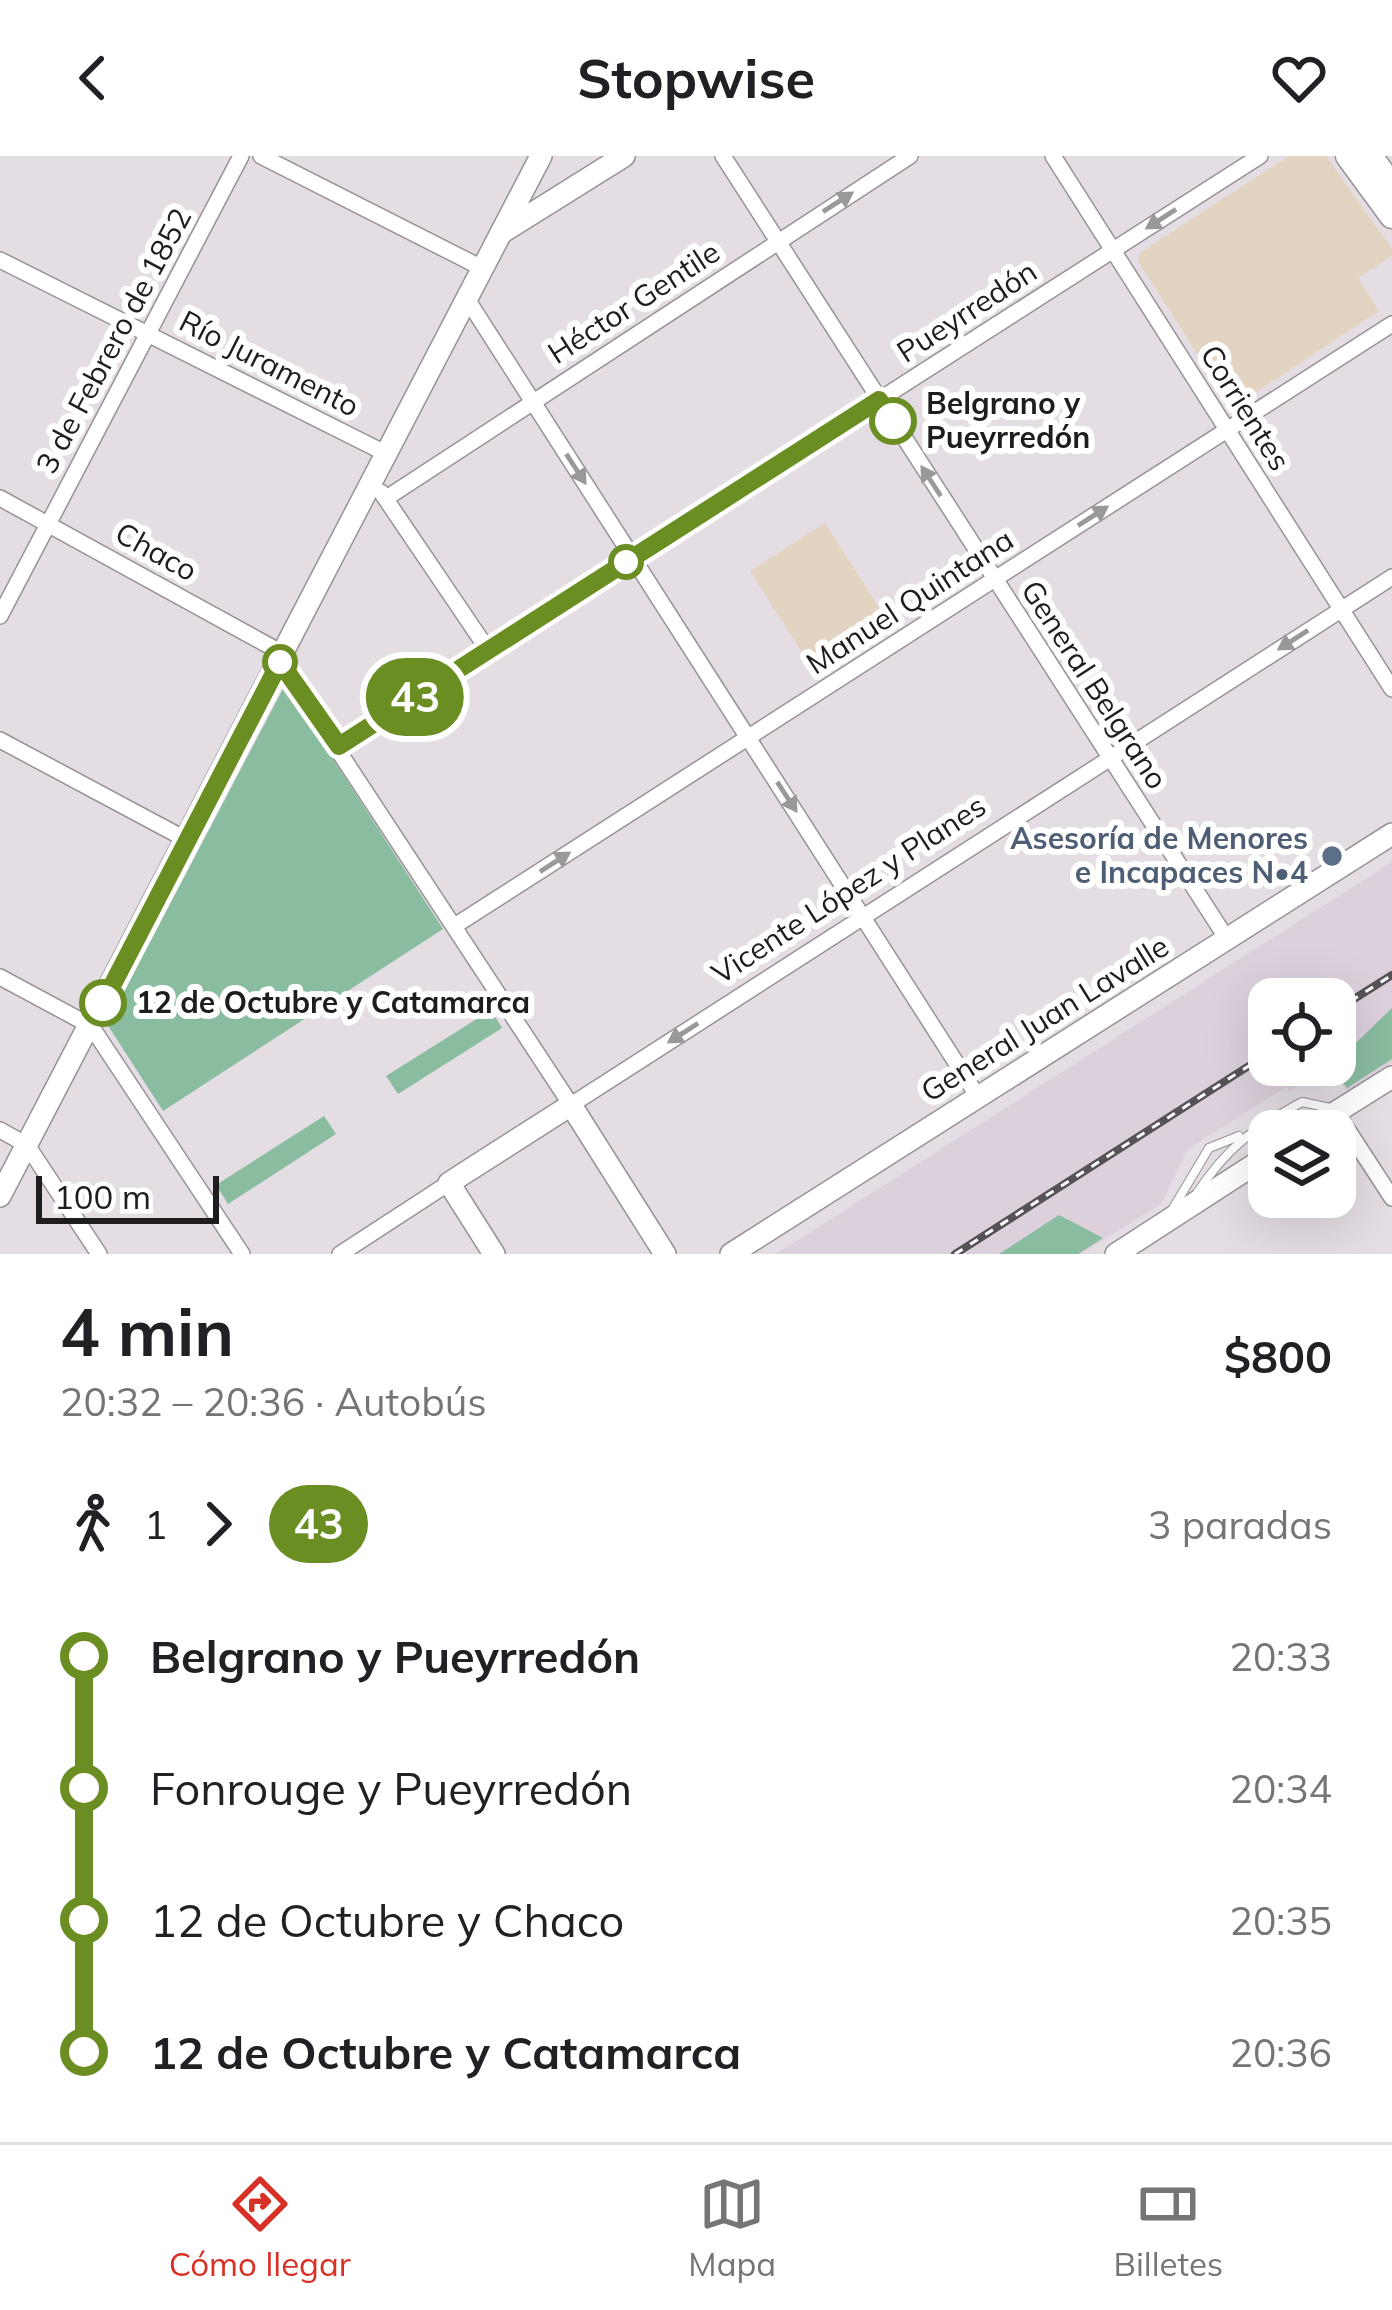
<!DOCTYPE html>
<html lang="es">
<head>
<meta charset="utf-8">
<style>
	:root { --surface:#fff; --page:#f2f2f2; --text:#202124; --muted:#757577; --line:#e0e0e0; --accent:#d93025 }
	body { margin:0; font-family:Mulish,sans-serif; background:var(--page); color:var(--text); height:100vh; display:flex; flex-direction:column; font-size:45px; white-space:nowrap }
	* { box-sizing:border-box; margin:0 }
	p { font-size:39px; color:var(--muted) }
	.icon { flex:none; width:66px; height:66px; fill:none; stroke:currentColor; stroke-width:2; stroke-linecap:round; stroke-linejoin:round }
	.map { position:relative; height:1098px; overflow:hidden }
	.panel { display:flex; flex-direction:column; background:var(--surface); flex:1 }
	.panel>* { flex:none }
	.badge { padding:0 24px; border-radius:39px; font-size:42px; line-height:78px }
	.fabs { position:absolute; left:1248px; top:822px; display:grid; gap:24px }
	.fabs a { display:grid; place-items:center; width:108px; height:108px; border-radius:24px; background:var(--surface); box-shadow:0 12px 48px #0002; font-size:60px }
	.scale { position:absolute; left:36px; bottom:30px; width:183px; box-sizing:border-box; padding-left:12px; border:6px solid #1f1c1f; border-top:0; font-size:33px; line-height:42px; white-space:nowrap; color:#1f1c1f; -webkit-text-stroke:9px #fff; paint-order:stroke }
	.map>.badge { position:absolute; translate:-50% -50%; box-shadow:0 0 0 6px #fff }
	.legs { display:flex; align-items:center; gap:18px; height:132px; padding:0 60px; font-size:39px }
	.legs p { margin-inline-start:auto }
	.headline { display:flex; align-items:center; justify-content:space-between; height:204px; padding:0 60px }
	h1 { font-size:66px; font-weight:700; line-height:90px }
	ul { padding:0 60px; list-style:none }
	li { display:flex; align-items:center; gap:42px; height:132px; font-size:45px }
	li i { display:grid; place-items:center; width:18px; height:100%; margin:0 15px; background:currentColor }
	li i::after { content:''; width:30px; height:30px; margin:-15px; border:9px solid; border-radius:50%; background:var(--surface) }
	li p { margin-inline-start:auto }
	li:first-child i { background:linear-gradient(#0000 50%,currentColor 0) }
	li:last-child i { background:linear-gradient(currentColor 50%,#0000 0) }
	header { display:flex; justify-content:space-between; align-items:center; height:156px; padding:0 60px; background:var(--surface); font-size:54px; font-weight:700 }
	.tabs { display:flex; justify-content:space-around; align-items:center; height:168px; border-top:3px solid var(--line); background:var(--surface); font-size:33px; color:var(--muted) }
	.tabs a { display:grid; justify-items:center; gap:6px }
	.tabs .selected { color:var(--accent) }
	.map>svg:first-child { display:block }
</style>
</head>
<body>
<header><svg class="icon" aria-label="back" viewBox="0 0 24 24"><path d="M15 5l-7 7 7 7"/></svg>Stopwise<svg class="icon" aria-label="heart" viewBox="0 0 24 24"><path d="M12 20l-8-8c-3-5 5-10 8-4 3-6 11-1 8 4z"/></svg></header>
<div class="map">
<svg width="1392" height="1098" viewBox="0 0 1392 1098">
	<rect width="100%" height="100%" fill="#e4dee4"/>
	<path fill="#dcd0dc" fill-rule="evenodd" d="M1392,706V907L1347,936L1329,910L1290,935L1286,931L1188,993L1161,1048L1081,1098H776ZM1269,843H1335V909H1269Z"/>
	<g fill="#e2d4c1">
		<path d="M1289,0H1326L1392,93V100L1358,122L1379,155L1238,248L1228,246L1138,105L1141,96Z"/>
		<path d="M825,367L892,472L817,520L750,415Z"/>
	</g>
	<g fill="#8abca0">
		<path d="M285,529L443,773L163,955L107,868Z"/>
		<path d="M1392,852V903L1347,932L1331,911Z"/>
		<path d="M491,854L502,872L398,938L386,920Z"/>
		<path d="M324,960L336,978L228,1048L216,1029Z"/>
		<path d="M1059,1059L1103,1082L1078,1098H999Z"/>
	</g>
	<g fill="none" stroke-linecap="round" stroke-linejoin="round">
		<defs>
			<g id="lane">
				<path d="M1197,1037C1228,990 1253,973 1302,946L1330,952"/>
				<path d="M1172,1054L1209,992L1239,980"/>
			</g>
			<g id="street">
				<path d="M261,0L484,113"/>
				<path d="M723,0L1227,783"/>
				<path d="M1053,0L1392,533"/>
				<path d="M0,104L385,297"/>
				<path d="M467,143L978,941"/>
				<path d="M381,336L488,494"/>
				<path d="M388,341L910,0"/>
				<path d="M0,342L284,498"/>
				<path d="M0,460L241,0"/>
				<path d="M280,506L571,949L1392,421"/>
				<path d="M0,584L187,684"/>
				<path d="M339,590L1260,0"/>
				<path d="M456,769L1392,168"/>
				<path d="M0,821L91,870L242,1098"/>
				<path d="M1336,956L1392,1042"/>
				<path d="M0,974L27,989L99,1098"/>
				<path d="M340,1098L449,1027"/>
			</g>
			<g id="secondary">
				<path d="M501,77L624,0"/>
				<path d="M1306,975L1392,921"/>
				<path d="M0,1040L541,0"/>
				<path d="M494,1098L449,1027L571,949L665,1098"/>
				<path d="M731,1098L1392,678"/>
				<path d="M1116,1098L1269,999"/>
			</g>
			<g id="primary">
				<path d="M1348,0L1392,60"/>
				<path d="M1370,0L1392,30"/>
			</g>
		</defs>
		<use href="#lane" stroke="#979297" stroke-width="10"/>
		<use href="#street" stroke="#979297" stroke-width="18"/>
		<use href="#secondary" stroke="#979297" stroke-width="24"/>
		<use href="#primary" stroke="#979297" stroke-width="27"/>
		<use href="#lane" stroke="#fff" stroke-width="8"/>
		<use href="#street" stroke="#fff" stroke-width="15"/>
		<use href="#secondary" stroke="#fff" stroke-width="21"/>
		<use href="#primary" stroke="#fff" stroke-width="24"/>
		<defs>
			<g id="rail">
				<path d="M1335,855L1392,819"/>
				<path d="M955,1098L1269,897"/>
			</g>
		</defs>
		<use href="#rail" stroke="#565356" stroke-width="8"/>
		<use href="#rail" stroke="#fff" stroke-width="3" stroke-dasharray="9" stroke-linecap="butt"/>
	</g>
	<defs><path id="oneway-solid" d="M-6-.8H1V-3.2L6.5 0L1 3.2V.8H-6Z" transform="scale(3)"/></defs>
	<g fill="#9a999a">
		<use href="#oneway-solid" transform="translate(838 46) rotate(-33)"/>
		<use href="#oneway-solid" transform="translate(1161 63) rotate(147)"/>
		<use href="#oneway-solid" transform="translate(576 313) rotate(57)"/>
		<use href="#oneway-solid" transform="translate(931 325) rotate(-123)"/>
		<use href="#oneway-solid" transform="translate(1093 360) rotate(-33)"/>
		<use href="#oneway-solid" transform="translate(1293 484) rotate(147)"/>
		<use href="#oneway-solid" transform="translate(787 641) rotate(57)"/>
		<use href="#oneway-solid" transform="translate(555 706) rotate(-33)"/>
		<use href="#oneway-solid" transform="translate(683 877) rotate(147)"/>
	</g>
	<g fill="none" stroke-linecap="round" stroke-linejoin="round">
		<defs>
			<path id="line-1" d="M103,847L280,506L339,590L879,244L893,265"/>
		</defs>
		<use href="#line-1" stroke="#fff" stroke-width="27"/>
		<use href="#line-1" stroke="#6b8e23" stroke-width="18"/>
	</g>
	<g fill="#fff" stroke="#6b8e23" stroke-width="6">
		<circle cx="893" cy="265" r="21"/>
		<circle cx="626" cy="406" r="15"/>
		<circle cx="280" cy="506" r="15"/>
		<circle cx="103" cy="847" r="21"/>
	</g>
	<circle fill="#5c6f8a" stroke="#fff" stroke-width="4.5" cx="1332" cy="700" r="12"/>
	<g text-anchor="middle" stroke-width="12" stroke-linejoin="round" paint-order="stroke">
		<g font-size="30" fill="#1f1c1f" stroke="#fff">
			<text transform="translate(634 147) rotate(-33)" y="10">Héctor Gentile</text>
			<text transform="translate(967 156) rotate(-33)" y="10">Pueyrredón</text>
			<text transform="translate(114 185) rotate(-62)" y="10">3 de Febrero de 1852</text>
			<text transform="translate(269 208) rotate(27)" y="10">Río Juramento</text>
			<text transform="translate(1245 252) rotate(58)" y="10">Corrientes</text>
			<text transform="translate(156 396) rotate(29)" y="10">Chaco</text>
			<text transform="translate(910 446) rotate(-33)" y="10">Manuel Quintana</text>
			<text transform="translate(1094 529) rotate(57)" y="10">General Belgrano</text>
			<text transform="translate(849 734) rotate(-33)" y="10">Vicente López y Planes</text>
			<text transform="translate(1045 863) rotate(-32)" y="10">General Juan Lavalle</text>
		</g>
		<g font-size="30" font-weight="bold" fill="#1f1c1f" stroke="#fff" text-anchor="start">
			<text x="926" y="258">Belgrano y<tspan x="926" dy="34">Pueyrredón</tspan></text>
			<text x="136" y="857">12 de Octubre y Catamarca</text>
		</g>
		<g font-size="30" font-weight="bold" fill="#4e5e75" stroke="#fff" text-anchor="end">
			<text x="1308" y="693">Asesoría de Menores<tspan x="1308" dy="34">e Incapaces N•4</tspan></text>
		</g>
	</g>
</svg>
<div class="fabs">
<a><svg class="icon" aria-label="locate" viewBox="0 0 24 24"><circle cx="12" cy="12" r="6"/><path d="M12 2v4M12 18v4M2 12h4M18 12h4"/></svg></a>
<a><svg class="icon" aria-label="layers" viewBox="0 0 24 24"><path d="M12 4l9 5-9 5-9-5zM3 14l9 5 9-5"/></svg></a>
</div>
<div class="scale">100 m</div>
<b class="badge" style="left:415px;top:541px;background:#6b8e23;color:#fff">43</b>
</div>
<section class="panel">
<div class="headline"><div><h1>4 min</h1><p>20:32 – 20:36 · Autobús</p></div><b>$800</b></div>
<div class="legs"><svg class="icon" aria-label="walk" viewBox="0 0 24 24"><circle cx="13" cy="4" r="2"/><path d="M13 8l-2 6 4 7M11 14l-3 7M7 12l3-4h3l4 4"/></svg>1<svg class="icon" aria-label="forward" viewBox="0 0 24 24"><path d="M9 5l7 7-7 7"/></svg><b class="badge" style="background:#6b8e23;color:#fff">43</b><p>3 paradas</p></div>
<ul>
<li><i style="color:#6b8e23"></i><b>Belgrano y Pueyrredón</b><p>20:33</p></li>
<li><i style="color:#6b8e23"></i><span>Fonrouge y Pueyrredón</span><p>20:34</p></li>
<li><i style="color:#6b8e23"></i><span>12 de Octubre y Chaco</span><p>20:35</p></li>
<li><i style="color:#6b8e23"></i><b>12 de Octubre y Catamarca</b><p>20:36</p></li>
</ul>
</section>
<nav class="tabs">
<a class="selected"><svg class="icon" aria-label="directions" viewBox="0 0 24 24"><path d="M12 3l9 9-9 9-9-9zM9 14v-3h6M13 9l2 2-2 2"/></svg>Cómo llegar</a>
<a><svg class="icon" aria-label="map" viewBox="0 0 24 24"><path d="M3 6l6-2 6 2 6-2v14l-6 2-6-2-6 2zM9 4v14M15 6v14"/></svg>Mapa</a>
<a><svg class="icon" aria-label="tickets" viewBox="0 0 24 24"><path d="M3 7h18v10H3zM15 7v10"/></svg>Billetes</a>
</nav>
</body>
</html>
